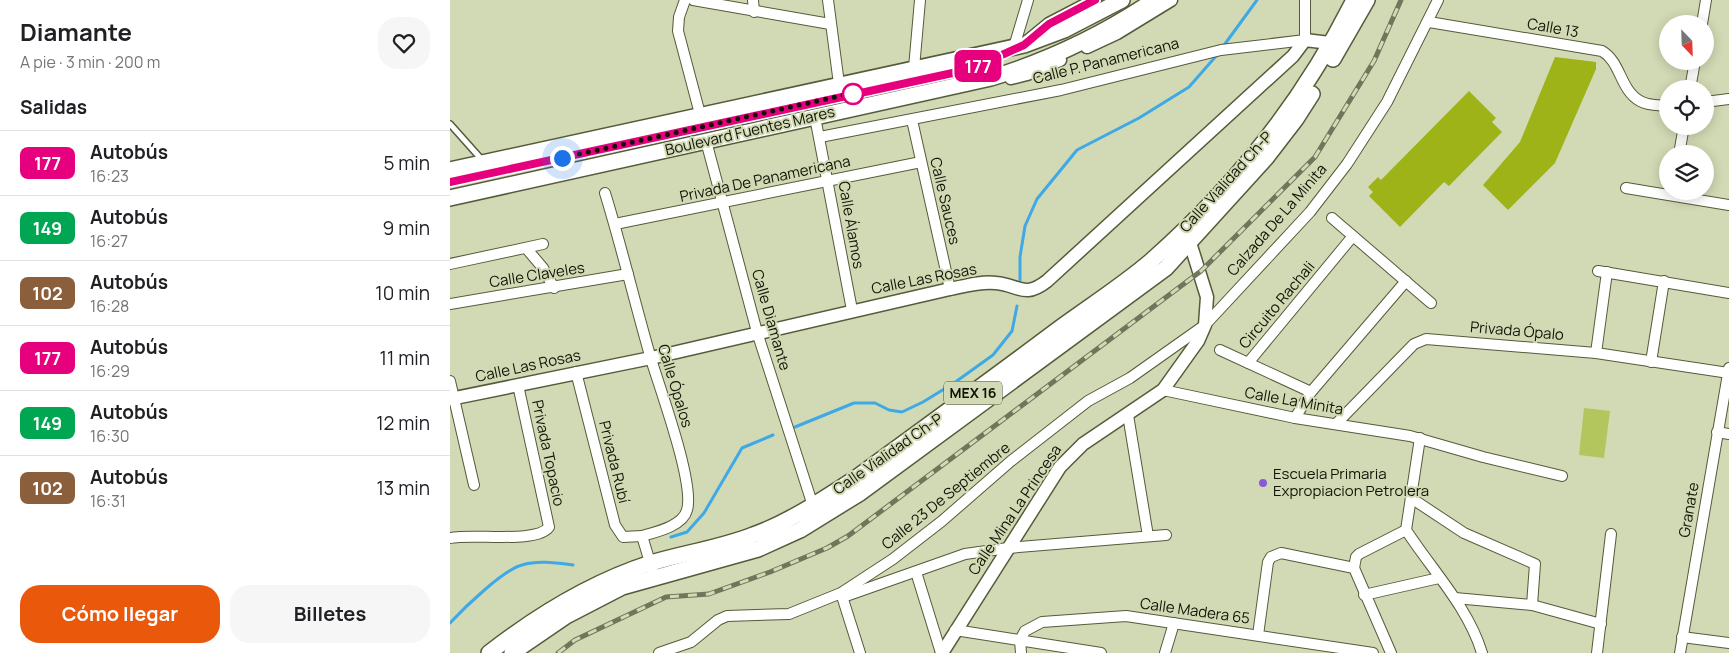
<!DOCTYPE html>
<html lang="es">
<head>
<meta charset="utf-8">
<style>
	:root { --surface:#fff; --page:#f6f6f6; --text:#202124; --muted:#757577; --line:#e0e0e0; --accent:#ea580c }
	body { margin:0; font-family:Manrope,sans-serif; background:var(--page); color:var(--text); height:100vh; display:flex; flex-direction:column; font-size:19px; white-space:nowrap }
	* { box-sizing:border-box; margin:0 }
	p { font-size:16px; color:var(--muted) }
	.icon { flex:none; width:28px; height:28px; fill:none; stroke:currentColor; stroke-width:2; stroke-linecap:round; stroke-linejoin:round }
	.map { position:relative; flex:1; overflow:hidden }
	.panel { display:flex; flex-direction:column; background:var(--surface); width:450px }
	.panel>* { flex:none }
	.badge { padding:0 10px; border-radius:8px; font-size:18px; line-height:32px }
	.needle { width:32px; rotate:157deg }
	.tools { position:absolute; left:1209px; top:15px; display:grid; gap:10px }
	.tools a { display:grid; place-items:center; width:55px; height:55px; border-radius:50%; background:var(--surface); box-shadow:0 2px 12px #0003; font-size:25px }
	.you { position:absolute; width:25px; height:25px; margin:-12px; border:4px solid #fff; border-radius:50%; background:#1a73e8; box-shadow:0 0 0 8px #1a73e833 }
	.map>.badge { position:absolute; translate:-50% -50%; box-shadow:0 0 0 2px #fff }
	h2 { padding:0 20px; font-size:19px; line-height:45px }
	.round { display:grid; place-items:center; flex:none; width:52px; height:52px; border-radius:20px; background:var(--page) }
	.headline { display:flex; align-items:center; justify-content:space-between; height:85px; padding:0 20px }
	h1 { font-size:24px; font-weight:700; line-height:38px }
	.action { display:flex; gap:10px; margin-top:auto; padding:10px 20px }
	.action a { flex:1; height:58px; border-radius:20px; background:var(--accent); color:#fff; font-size:20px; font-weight:700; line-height:58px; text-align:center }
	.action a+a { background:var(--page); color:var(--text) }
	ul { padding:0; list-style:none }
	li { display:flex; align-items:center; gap:15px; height:65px; padding:0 20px; border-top:1px solid var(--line) }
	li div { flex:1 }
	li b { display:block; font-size:19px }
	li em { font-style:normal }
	li .badge { min-width:55px; font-weight:700; text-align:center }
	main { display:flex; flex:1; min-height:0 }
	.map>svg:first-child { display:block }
</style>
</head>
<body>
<main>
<section class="panel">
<div class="headline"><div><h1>Diamante</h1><p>A pie · 3 min · 200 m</p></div><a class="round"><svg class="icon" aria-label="heart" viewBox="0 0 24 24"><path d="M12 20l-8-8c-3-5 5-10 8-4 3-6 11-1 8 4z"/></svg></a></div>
<h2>Salidas</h2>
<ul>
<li><span class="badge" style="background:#e6007e;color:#fff">177</span><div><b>Autobús</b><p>16:23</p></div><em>5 min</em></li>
<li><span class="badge" style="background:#00a651;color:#fff">149</span><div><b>Autobús</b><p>16:27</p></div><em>9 min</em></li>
<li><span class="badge" style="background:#8b5e3c;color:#fff">102</span><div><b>Autobús</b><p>16:28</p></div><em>10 min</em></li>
<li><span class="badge" style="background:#e6007e;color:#fff">177</span><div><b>Autobús</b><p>16:29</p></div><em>11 min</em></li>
<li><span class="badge" style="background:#00a651;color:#fff">149</span><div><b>Autobús</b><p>16:30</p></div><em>12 min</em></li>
<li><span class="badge" style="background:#8b5e3c;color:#fff">102</span><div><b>Autobús</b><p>16:31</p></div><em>13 min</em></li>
</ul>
<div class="action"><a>Cómo llegar</a><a>Billetes</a></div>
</section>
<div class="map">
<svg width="1279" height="653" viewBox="0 0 1279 653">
	<rect width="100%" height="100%" fill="#d1dab4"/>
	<path fill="#b3c65d" d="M1134,408L1160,411L1154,458L1129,455Z"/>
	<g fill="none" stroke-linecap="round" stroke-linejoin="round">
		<g stroke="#3fa9e6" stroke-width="3">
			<path d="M772,48L807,0"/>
			<path d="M570,280V257L575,226L587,199L627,150L689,118L739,87L767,55"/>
			<path d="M345,427L404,403H425L439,410L452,412L473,402L504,383L543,355L562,331L567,306"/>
			<path d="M221,537L237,532L254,513L292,448L323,435"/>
			<path d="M0,623C14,608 53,570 72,565C88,560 107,563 123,565"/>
		</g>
	</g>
	<g fill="#9db317">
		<path d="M1105,57L1146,62V69L1105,163L1058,210L1033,185L1070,142Z"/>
		<path d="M1019,91L1046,118L1042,122L1052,132L999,186L994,182L950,227L919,196L923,192L918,187L928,177L931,180Z"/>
	</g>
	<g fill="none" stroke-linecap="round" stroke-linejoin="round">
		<defs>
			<g id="service">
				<path d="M524,67L546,57"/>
				<path d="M0,124L33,161"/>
				<path d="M0,182L521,69L551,68"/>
			</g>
			<g id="minor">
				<path d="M235,0L229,17L228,31L250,114"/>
				<path d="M243,0L380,24"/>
				<path d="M303,0L304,12"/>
				<path d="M378,0L389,84"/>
				<path d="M979,22L1152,51C1171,62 1170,90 1190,101C1198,106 1209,105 1218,106"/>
				<path d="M1252,24L1256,0"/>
				<path d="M564,47L578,0"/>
				<path d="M464,68L470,0"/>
				<path d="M1240,89L1245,61"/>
				<path d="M1255,102L1279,99"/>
				<path d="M365,117L402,310"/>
				<path d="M462,120L500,289"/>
				<path d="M370,137L611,90L771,50L855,40V0"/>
				<path d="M256,141L307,332L364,509"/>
				<path d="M1229,154L1234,126"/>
				<path d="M1176,188L1279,205"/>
				<path d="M155,193C172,248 185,304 201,359C210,389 245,484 237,510C233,526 206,532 192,536L202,569"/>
				<path d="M882,218L981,303"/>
				<path d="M165,224L471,162"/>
				<path d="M76,248L93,268L104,288"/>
				<path d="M0,264L93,244"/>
				<path d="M1148,271L1279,293"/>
				<path d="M0,304L178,274"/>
				<path d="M770,350L861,392"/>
				<path d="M1146,353L1157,272"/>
				<path d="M1201,362L1214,281"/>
				<path d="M798,363L903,236"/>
				<path d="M126,372L165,525L173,537L192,536"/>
				<path d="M0,381L24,485"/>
				<path d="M713,390L845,418L960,436L1033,457L1112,476"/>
				<path d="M678,415L698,536"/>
				<path d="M845,418L861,392L956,281"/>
				<path d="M886,424L964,344L976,339L1146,353L1279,373"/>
				<path d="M1267,432L1279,434"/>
				<path d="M970,438L956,530C982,570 1018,607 1032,653"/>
				<path d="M961,498L1014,533L1085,564L1082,605"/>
				<path d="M0,538C22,533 87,544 99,527L68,385"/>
				<path d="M904,568L941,653"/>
				<path d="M466,572L491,653"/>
				<path d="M391,593L410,653"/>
				<path d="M914,595L989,578"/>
				<path d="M393,597L515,554L558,548L716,535"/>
				<path d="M1005,598L1082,605L1151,624"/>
				<path d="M505,630L651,653"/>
				<path d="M808,635L818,562L821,557L831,553L904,568L906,557L909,554L956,530"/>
				<path d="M1232,637L1279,643"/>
				<path d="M209,653L241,642L268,620L277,616L339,614L391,593L443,559L492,521L561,461L638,401L680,378L755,325L860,212L897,164L937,102L988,0"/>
				<path d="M571,653L570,640L575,631L592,622L676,616L923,653"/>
				<path d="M715,653L724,623"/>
				<path d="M1147,653L1161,534"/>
				<path d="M1230,653L1279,368"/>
			</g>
			<g id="tertiary">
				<path d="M577,42L599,24L645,0"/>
				<path d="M637,47L667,33L721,0"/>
				<path d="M561,78L577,74L610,60"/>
				<path d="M0,399L201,358L500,289C515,286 531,281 546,283C569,285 574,299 597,281L843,56L855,40L888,44"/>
				<path d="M492,653L610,467L633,444L713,390L748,341L755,325L757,297L737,233"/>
			</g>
			<g id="primary">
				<path d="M883,59L917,0"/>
				<path d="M0,170L574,45L614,30L672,0"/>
				<path d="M0,198L541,78C599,60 654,34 704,0"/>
				<path d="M39,653C88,615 142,582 201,563C234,553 270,548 303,535C340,522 373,499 406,478C474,428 542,379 610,328C640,306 673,285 701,261C785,187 854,100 904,0"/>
				<path d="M62,653L116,616L172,587L308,549L350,530L410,493L716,268L816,158L846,119L862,94"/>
			</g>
		</defs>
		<use href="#service" stroke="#545b3a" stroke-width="8"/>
		<use href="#minor" stroke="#545b3a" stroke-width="12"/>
		<use href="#tertiary" stroke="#545b3a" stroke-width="15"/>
		<use href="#primary" stroke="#545b3a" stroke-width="18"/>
		<use href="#service" stroke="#fff" stroke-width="5"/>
		<use href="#minor" stroke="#fff" stroke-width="10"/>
		<use href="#tertiary" stroke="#fff" stroke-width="12"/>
		<use href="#primary" stroke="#fff" stroke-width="15"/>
		<defs>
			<path id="rail" d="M108,653L125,640L216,597L259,594L320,572L377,548L398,536L751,271L865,157L924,61L951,0"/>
		</defs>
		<use href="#rail" stroke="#70755c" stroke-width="5"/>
		<use href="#rail" stroke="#d1dab4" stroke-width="3" stroke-dasharray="9" stroke-linecap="butt"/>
	</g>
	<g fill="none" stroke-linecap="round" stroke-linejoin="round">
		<defs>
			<path id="line" d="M0,182L521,69L574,45L599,24L645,0"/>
		</defs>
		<use href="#line" stroke="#fff" stroke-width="11"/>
		<use href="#line" stroke="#e6007e" stroke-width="8"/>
		<path stroke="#111306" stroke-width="5" stroke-dasharray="0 9" d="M112,158L408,92L403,94"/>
	</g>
	<circle fill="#fff" stroke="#e6007e" stroke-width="2.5" cx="403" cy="94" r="10"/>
	<circle fill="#895ad3" stroke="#d1dab4" stroke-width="2" cx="813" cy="483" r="5"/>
	<g text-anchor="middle" stroke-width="4" stroke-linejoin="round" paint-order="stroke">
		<rect fill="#d1dab4" stroke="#4b4f3a" stroke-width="1" x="494" y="381.5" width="58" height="23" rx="4"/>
		<g font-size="14" font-weight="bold" fill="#111306">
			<text x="523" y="398">MEX 16</text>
		</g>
		<g font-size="15" fill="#111306" stroke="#d1dab4">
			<text transform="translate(1103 28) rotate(10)" y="5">Calle 13</text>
			<text transform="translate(656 61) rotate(-14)" y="5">Calle P. Panamericana</text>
			<text transform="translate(300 131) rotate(-13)" y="5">Boulevard Fuentes Mares</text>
			<text transform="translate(315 179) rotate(-12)" y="5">Privada De Panamericana</text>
			<text transform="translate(776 182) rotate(-48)" y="5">Calle Vialidad Ch-P</text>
			<text transform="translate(495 201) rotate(77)" y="5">Calle Sauces</text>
			<text transform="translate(827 220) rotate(-49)" y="5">Calzada De La Minita</text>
			<text transform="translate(401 225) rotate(80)" y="5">Calle Álamos</text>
			<text transform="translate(87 275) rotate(-9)" y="5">Calle Claveles</text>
			<text transform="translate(474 279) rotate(-11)" y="5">Calle Las Rosas</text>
			<text transform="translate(827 305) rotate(-50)" y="5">Circuito Rachali</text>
			<text transform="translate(321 320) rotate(74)" y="5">Calle Diamante</text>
			<text transform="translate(1067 331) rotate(5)" y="5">Privada Ópalo</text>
			<text transform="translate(78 366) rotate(-12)" y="5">Calle Las Rosas</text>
			<text transform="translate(225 386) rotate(73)" y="5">Calle Ópalos</text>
			<text transform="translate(844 401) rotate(10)" y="5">Calle La Minita</text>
			<text transform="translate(98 453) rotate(78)" y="5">Privada Topacio</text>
			<text transform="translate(438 454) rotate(-35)" y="5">Calle Vialidad Ch-P</text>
			<text transform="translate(164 462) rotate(76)" y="5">Privada Rubí</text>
			<text transform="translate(496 496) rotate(-39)" y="5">Calle 23 De Septiembre</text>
			<text transform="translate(565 510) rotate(-56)" y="5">Calle Mina La Princesa</text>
			<text transform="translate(1239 510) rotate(-80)" y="5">Granate</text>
			<text transform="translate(745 611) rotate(8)" y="5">Calle Madera 65</text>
		</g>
		<g font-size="15" fill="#111306" stroke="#d1dab4" text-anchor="start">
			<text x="823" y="479">Escuela Primaria<tspan x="823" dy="17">Expropiacion Petrolera</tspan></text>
		</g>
	</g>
</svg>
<div class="tools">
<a><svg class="needle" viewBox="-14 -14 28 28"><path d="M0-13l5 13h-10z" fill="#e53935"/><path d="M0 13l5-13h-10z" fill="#757577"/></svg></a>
<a><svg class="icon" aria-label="locate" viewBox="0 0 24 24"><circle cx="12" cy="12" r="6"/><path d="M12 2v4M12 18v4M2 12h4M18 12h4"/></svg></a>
<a><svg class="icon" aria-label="layers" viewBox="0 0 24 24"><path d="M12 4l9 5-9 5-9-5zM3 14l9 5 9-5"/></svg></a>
</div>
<div class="you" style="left:112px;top:158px"></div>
<b class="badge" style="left:528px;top:66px;background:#e6007e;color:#fff">177</b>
</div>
</main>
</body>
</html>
